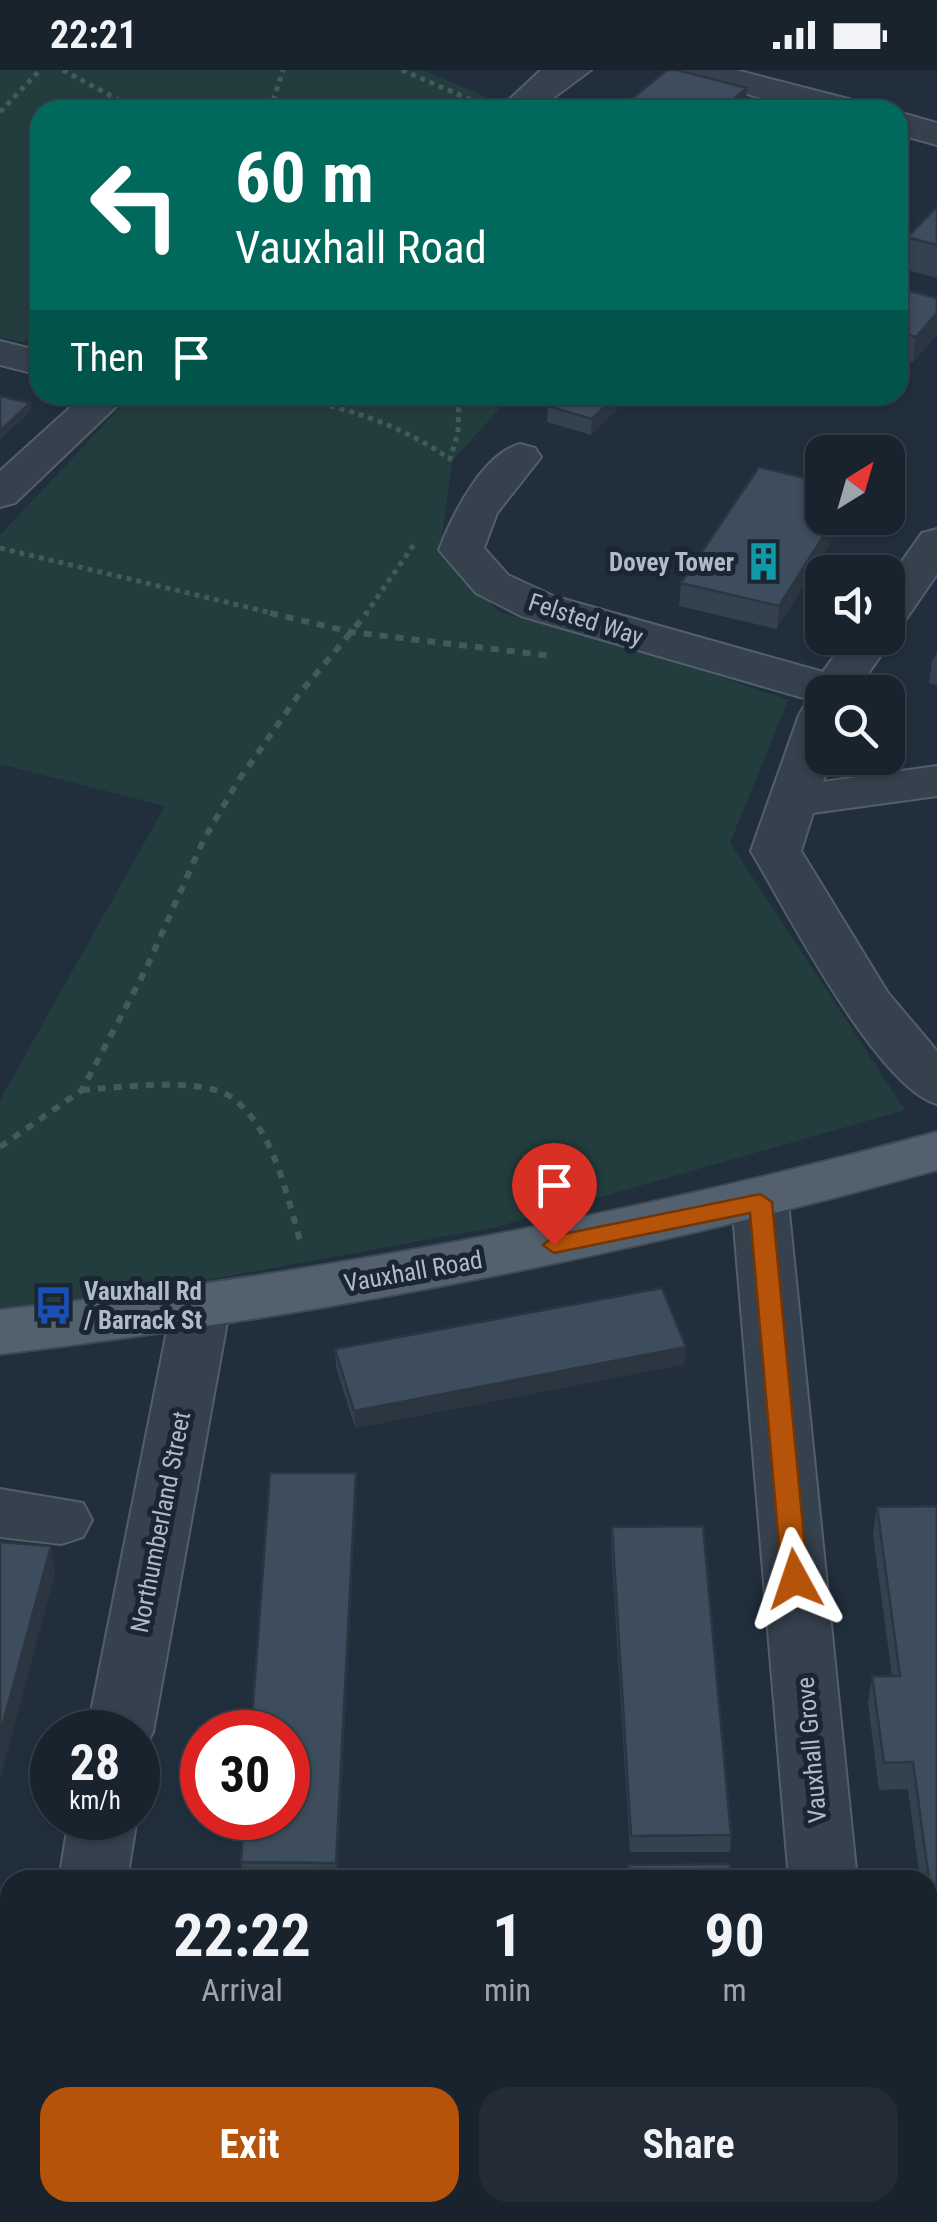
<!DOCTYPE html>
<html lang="en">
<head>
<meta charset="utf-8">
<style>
	:root { --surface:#19232e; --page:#222b36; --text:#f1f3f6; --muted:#9fa4aa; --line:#37404a; --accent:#b45309 }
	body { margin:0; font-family:"Roboto Condensed",sans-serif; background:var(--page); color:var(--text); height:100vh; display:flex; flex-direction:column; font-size:38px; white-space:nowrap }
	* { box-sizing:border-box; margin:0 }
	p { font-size:32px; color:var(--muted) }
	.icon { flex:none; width:55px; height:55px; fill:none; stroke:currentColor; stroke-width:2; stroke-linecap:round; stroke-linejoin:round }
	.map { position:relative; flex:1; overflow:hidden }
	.details { position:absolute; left:0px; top:1800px; width:938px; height:352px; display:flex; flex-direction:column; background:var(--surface); border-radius:30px 30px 0 0; box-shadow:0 2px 8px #0004,0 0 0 2px var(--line) }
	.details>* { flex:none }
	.top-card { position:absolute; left:30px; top:30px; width:878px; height:305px; border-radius:30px; box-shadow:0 2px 8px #0004,0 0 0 2px var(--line); background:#00695c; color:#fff; overflow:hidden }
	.needle { width:65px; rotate:37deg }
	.controls { position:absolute; left:805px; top:365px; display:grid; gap:20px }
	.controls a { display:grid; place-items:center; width:100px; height:100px; border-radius:20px; background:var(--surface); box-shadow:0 2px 8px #0004,0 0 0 2px var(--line); font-size:50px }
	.speed { position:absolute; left:30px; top:1640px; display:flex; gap:20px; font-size:50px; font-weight:700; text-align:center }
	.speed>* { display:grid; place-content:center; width:130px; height:130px; border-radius:50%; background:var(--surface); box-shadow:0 2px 8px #0004,0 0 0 2px var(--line); line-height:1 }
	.speed small { font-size:25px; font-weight:400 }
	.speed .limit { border:15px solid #d22; background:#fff; color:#111 }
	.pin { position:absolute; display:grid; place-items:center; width:85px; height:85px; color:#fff; margin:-102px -42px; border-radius:50% 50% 50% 0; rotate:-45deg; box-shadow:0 0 10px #0007 }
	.pin .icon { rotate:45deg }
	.me { position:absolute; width:110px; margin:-55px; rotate:355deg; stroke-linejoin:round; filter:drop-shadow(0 0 8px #0008) }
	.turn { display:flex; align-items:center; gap:35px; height:210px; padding:0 40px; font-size:45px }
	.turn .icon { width:130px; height:130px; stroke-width:2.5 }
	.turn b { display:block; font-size:70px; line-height:85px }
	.then { display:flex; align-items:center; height:95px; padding:0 40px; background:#0003; gap:20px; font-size:38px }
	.eta { display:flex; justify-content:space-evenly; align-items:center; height:170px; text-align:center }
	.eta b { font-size:60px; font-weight:700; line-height:70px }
	.cta { display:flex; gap:20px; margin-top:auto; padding:20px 40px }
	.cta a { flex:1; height:115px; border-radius:30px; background:var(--accent); color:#fff; font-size:40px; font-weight:700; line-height:115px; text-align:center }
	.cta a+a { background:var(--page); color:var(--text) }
	.status { display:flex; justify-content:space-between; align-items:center; height:70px; padding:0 50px; background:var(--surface); direction:ltr }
	.status svg { height:28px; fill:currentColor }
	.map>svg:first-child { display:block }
	.green { fill:#233d3e }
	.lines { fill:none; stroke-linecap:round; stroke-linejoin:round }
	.minor-casing { stroke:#535e6b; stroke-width:4 }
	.major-casing { stroke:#3e4a56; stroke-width:4 }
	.path-far1 { stroke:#415a5b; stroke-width:5; stroke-dasharray:5 5; stroke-linecap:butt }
	.path { stroke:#415a5b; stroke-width:6; stroke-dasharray:8 8; stroke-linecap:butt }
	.minor { fill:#35414d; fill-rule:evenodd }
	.major { fill:#53606d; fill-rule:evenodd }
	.wall { fill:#344250 }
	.shaded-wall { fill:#2b3641 }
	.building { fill:#3d4d5d; stroke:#2b3641; stroke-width:2.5 }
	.route { fill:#b45309; stroke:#753606; stroke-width:2.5 }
	.labels { text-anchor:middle; stroke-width:10; stroke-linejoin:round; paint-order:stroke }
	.poi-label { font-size:25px; font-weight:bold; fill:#b0bbc9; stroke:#1a2632; text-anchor:end }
	.street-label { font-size:25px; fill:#b0bbc9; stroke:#1a2632 }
</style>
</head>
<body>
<div class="status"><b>22:21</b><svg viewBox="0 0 49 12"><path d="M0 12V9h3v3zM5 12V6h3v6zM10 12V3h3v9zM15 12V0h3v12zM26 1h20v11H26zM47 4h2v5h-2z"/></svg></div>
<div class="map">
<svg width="937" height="2152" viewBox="0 0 937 2152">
	<rect width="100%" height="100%" fill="#212f3d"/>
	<!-- green -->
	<path class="green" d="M0 0H423L497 32 488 40H40V276L0 267Z
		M132 325H512L452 391 440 480 499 542 656 585 788 630 730 773 905 1040 496 1157 0 1248V1030L165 736 0 694V465Z"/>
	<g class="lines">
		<defs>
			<path id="minor" d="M541 0H591L537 40H498Z
				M679 0H736L860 32 865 40H806L684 7Z
				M898 42 937 53V75L898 64Z
				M0 271 40 281V305L0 295Z
				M84 325H128L15 433 0 437V401Z
				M520 374 535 378 541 387 497 443 484 478 508 505 553 526 823 602 847 568H888V560L893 568 855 622H822V688H831L823 712 937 696V726L813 743 801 781 888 923 937 981V1034C877 1018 785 838 751 781L799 645 805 635 817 632 521 546 476 523 439 480C452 446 482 384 520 374Z
				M937 459V504L904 552 888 555V511L922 463Z
				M760 1112 780 1118 788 1132 857 1810H789L732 1132 740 1118Z
				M200 1220 221 1226 229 1241 153 1662 143 1681 138 1683V1662H87L171 1241 179 1226Z
				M0 1419 83 1433 92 1450 83 1467 61 1474 0 1467Z
				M69 1748H137L127 1810H59Z
				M928 1909 937 1910V1974L928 1973Z
				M10 2115V2142H69L68 2152H0V2130Z"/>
			<path id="major" d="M937 1062V1100C629 1186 318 1246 0 1284V1240C317 1204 628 1146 937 1062Z"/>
		</defs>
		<!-- minor casing -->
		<use href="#minor" class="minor-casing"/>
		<!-- major casing -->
		<use href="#major" class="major-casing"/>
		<!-- path-far1 -->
		<path class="path-far1" d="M63 0 137 40
			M402 0 478 33
			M270 40 283 0
			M0 42 40 0
			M271 325C334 332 398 353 450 389L458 363 459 325
			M0 478 280 545
			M365 545 415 473"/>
		<!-- path -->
		<path class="path" d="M270 543 351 562 552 586
			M82 1020C120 1018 203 1005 234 1029 275 1062 287 1127 301 1174
			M0 1077 82 1020 146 899 203 771 238 711 300 623 367 543"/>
		<!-- minor -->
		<use href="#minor" class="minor"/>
		<!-- major -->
		<use href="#major" class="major"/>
	</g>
	<!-- wall -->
	<path class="wall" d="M937 137V208L904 199 907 167Z
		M898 218 937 228V265L913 292 898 288Z
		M560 325H632L591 365 547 352 548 336Z
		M822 412 777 559 679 536 681 513Z
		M937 583V615L929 613 932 591Z
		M335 1279 685 1294 355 1358 336 1297Z
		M356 1403V1420L337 1810 243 1809 241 1792Z
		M937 1436V1913H934L928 1862V1810H920L908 1719 879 1720 868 1633 872 1606H892L873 1465 877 1437Z
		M612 1457 731 1765 730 1782H630L611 1474Z"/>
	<!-- shaded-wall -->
	<path class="shaded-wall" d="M747 18 746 40H721Z
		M937 243V265L913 292 916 267Z
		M617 325H632L591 365 592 349Z
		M30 333 31 341 0 370V361Z
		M835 448H846L777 559 779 536Z
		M686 1277 685 1294 355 1358 354 1341Z
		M356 1403V1420L337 1810 336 1793Z
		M51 1476 55 1504 0 1710V1664Z"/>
	<!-- building -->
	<path class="building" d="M667 0H677L747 18 721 40H618Z
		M937 137V175L907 167Z
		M898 218 937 228V243L916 267 898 262Z
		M560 325H617L592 349 548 336Z
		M0 326 30 333 0 361Z
		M759 397 822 412V448H835L779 536 681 513Z
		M662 1218 686 1277 354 1341 335 1279Z
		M270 1403H356L336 1793 241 1792 244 1748H288V1662H251Z
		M937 1436V1868L913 1692 884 1693 872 1606H900L877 1437Z
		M703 1456 731 1765 631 1766 612 1457Z
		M0 1472 51 1476 0 1664Z
		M730 1794 731 1810H629L628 1795Z
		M209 1808 273 1810H209Z
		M174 2142H281L280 2152H173Z
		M647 2142H758L759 2152H647Z"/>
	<!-- route -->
	<path class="route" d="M760 1124 772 1132 808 1509 795 1519 782 1509 750 1143 554 1183 543 1175 554 1166Z"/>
	<!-- icons -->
	<defs>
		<symbol id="building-bare" viewBox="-9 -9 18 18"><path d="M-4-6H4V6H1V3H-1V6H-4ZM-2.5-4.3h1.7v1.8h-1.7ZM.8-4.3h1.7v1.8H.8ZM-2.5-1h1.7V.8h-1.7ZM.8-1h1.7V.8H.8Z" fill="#0f9aa8" stroke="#1a2632" stroke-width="2.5" paint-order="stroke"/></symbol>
		<symbol id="bus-bare" viewBox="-9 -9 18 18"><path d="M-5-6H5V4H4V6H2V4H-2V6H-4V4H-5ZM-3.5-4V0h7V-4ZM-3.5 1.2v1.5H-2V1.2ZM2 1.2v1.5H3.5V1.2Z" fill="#1a4fb4" stroke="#1a2632" stroke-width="2.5" paint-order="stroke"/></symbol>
	</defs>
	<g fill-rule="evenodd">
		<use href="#building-bare" x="736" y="464" width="55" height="55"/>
		<use href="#bus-bare" x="26" y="1208" width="55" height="55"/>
	</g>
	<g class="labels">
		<!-- poi labels -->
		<g class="poi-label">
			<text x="734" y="501">Dovey Tower</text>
			<text x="84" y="1230" text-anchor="start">Vauxhall Rd<tspan x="84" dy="29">/ Barrack St</tspan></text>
		</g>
		<!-- street labels -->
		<g class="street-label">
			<text transform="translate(586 549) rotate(18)" y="9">Felsted Way</text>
			<text transform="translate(413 1201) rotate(-10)" y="9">Vauxhall Road</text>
			<text transform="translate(160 1452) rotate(-79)" y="9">Northumberland Street</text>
			<text transform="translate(811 1680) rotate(-95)" y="9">Vauxhall Grove</text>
		</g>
	</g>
</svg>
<div class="controls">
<a><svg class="needle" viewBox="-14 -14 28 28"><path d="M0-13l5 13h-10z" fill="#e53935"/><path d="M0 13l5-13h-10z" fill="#9fa4aa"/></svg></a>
<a><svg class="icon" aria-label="sound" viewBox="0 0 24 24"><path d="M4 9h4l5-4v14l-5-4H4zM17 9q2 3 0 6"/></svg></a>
<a><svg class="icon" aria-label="search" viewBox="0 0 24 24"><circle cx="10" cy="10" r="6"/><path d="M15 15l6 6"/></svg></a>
</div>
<div class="speed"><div>28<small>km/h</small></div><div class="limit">30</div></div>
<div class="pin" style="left:554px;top:1175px;background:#d93025"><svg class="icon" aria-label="arrive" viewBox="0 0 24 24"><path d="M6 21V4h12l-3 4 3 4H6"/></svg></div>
<svg class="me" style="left:795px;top:1509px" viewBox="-20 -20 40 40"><path d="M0-17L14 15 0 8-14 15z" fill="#b45309" stroke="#fff" stroke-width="4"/></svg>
<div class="top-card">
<div class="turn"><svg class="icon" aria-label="left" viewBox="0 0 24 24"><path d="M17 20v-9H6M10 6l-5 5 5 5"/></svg><div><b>60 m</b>Vauxhall Road</div></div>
<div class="then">Then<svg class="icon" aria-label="arrive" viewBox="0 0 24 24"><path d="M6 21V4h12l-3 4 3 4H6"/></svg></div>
</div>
<section class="details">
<div class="eta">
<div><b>22:22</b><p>Arrival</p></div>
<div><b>1</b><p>min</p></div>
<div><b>90</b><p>m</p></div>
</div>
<div class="cta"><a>Exit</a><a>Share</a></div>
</section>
</div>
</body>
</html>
